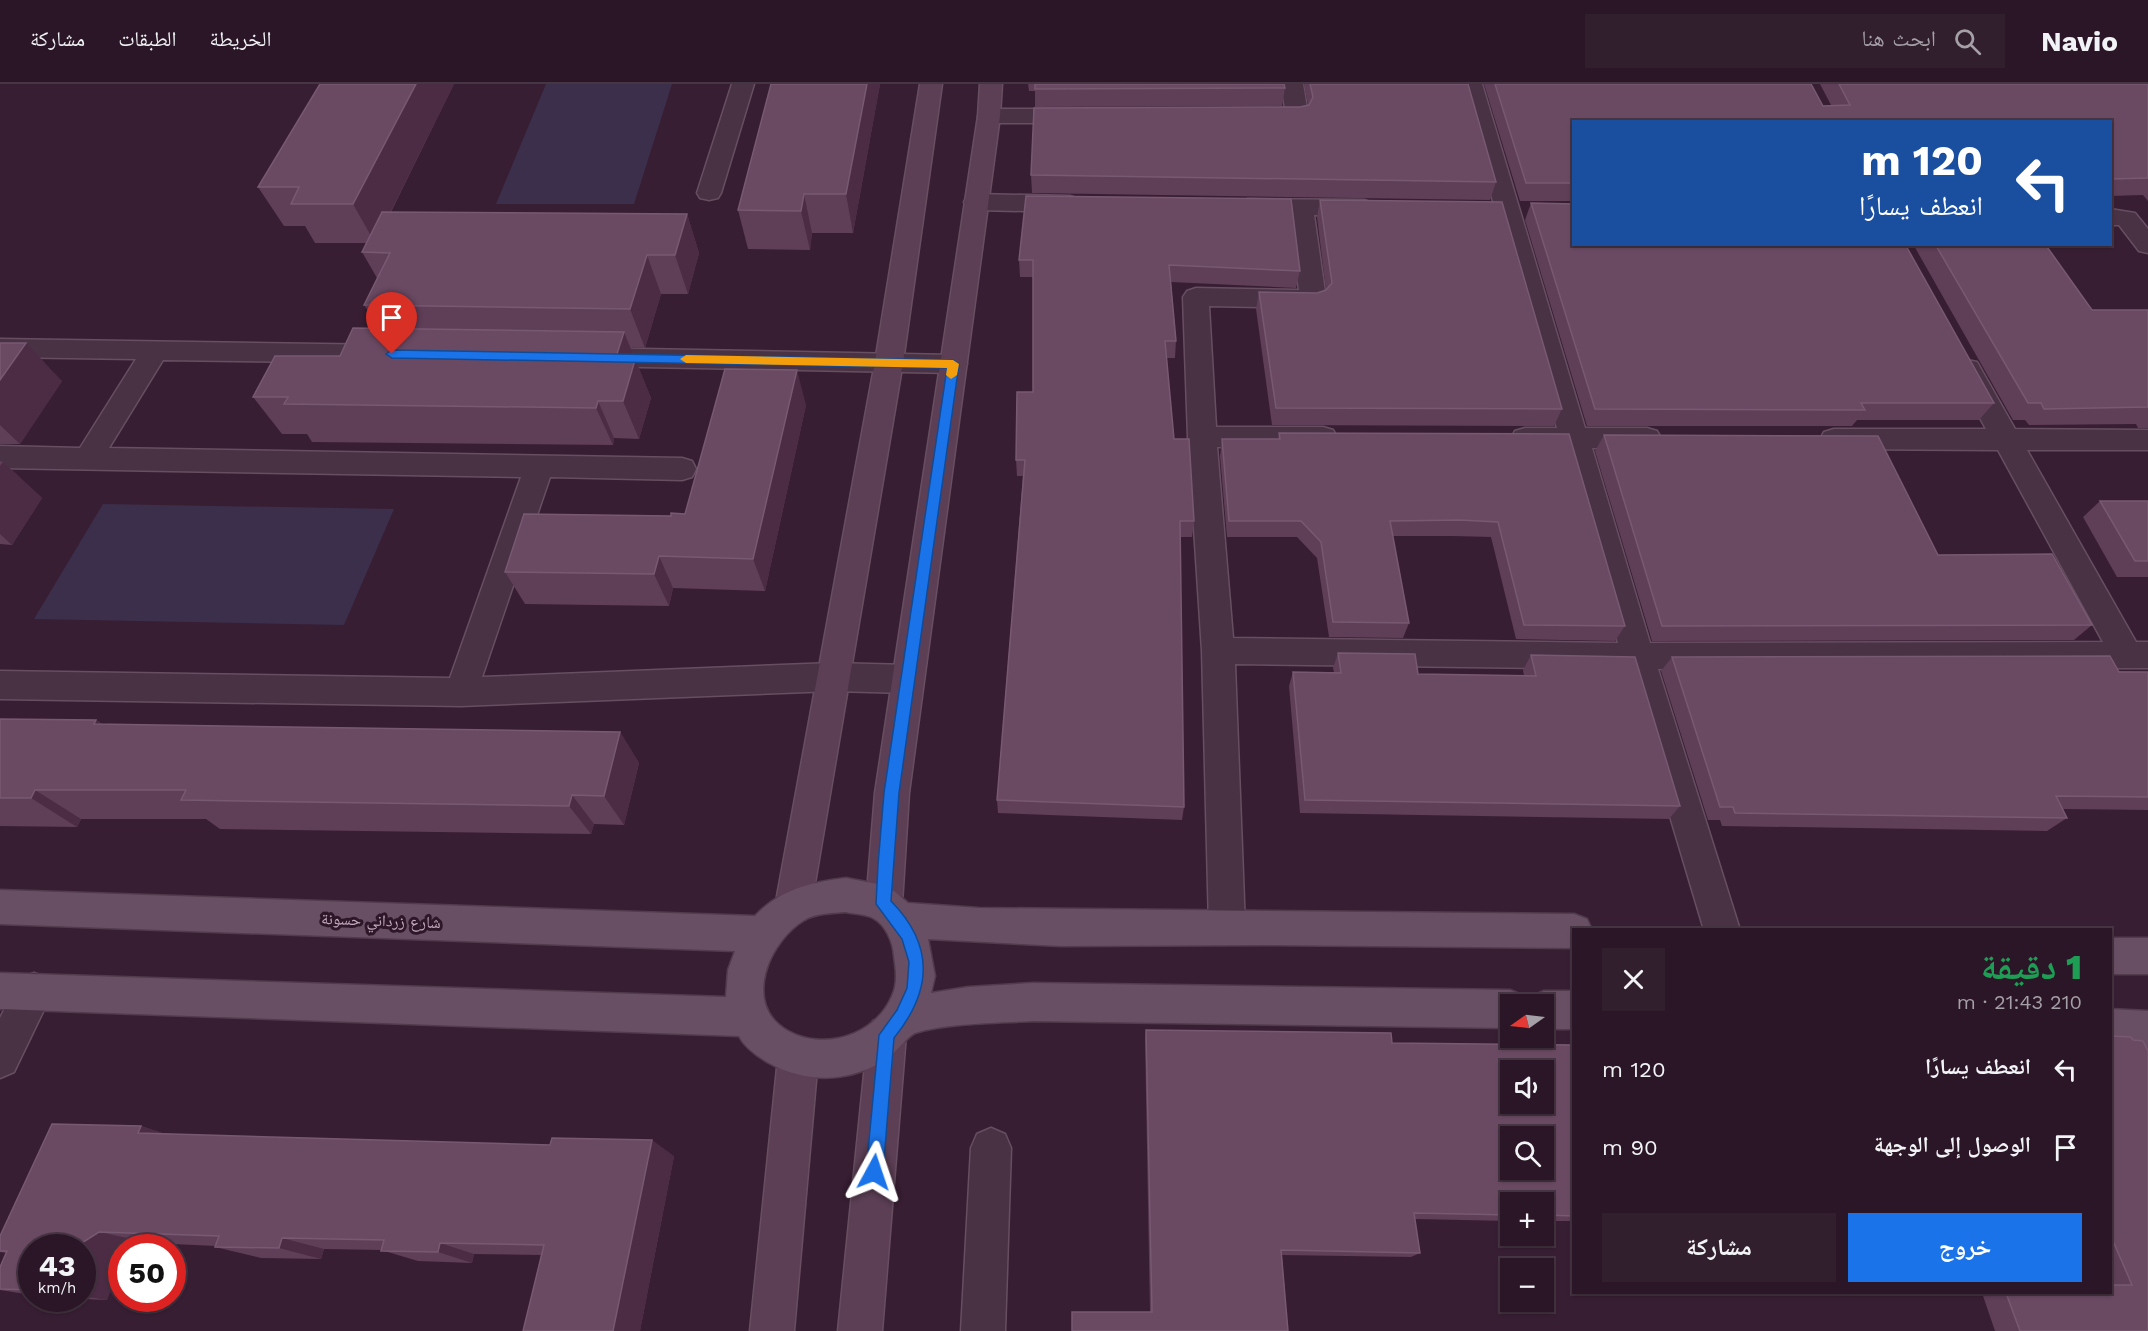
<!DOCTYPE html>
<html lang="ar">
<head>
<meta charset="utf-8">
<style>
	:root { --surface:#2a1626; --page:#321f2e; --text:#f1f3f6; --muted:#a59fa7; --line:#463543; --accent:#1a73e8 }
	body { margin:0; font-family:"Work Sans","Noto Naskh Arabic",sans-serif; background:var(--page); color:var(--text); direction:rtl; height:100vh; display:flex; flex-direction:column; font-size:22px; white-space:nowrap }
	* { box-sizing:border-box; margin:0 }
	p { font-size:20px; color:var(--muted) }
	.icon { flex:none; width:33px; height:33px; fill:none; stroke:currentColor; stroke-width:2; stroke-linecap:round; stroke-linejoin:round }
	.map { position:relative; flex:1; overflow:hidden; direction:ltr }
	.side { position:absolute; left:1572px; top:844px; width:540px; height:366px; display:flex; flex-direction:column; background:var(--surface); border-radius:0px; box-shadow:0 2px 4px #0004,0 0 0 2px var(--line); direction:rtl }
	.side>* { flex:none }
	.banner { position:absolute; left:1572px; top:36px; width:540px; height:126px; border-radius:0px; box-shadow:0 2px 4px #0004,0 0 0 2px var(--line); direction:rtl; background:#1a4fa0; color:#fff; overflow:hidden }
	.needle { width:39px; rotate:256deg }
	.controls { position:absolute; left:1500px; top:910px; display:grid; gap:12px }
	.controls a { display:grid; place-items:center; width:54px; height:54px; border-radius:0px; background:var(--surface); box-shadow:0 2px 4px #0004,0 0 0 2px var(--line); font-size:30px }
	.speed { position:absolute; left:18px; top:1150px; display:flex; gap:12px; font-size:30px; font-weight:700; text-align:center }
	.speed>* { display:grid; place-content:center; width:78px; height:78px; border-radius:50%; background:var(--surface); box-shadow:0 2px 4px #0004,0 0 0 2px var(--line); line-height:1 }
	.speed small { font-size:15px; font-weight:400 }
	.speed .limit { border:9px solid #d22; background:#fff; color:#111 }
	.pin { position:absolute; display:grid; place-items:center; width:51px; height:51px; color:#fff; margin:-62px -26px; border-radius:50% 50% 50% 0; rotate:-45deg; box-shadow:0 0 6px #0007 }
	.pin .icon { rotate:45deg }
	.me { position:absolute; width:66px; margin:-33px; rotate:5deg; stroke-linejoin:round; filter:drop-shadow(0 0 4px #0008) }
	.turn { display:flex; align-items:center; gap:21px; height:126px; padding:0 30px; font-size:27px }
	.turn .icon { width:78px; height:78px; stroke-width:2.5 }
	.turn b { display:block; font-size:42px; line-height:51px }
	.round { display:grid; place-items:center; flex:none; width:63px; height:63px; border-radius:0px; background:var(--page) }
	.summary { display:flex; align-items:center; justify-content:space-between; height:102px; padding:0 30px }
	h1 { font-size:36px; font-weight:800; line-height:45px; color:#1e9e55 }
	.primary-button { display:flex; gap:12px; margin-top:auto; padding:12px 30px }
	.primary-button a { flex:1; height:69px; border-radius:0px; background:var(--accent); color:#fff; font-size:24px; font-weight:800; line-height:69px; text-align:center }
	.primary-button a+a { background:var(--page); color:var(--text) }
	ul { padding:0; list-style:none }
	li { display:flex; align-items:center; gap:18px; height:78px; padding:0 30px }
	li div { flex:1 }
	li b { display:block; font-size:22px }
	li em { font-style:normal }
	header { display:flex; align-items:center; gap:36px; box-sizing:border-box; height:84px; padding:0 30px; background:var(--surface); border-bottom:2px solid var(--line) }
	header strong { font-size:28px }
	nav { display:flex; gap:33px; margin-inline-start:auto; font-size:21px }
	.search { width:420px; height:54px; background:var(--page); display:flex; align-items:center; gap:15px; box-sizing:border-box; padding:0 21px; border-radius:0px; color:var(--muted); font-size:22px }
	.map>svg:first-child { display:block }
	.green { fill:#3c2f4c }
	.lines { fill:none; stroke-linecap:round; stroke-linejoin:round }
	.street-casing { stroke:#674f61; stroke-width:3 }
	.secondary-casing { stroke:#674f61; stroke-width:3 }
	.primary-casing { stroke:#523b4d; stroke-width:3 }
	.street { fill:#483244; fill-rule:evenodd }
	.secondary { fill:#5c3f55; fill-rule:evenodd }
	.primary { fill:#694f64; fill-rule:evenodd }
	.wall { fill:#5f3e58 }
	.shaded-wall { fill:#4b2c44 }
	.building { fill:#6a4a63; stroke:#785972; stroke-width:1.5; fill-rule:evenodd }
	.route { fill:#1a73e8; stroke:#114b97; stroke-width:1.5 }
	.slow { fill:#f59e0b }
	.labels { text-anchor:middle; stroke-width:6; stroke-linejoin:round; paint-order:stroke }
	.street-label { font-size:16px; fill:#c6abc0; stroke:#2d1728 }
</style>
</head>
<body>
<header>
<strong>Navio</strong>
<div class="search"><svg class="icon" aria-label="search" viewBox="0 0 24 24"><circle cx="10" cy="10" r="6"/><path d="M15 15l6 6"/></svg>ابحث هنا</div>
<nav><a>الخريطة</a><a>الطبقات</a><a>مشاركة</a></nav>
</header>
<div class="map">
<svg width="2148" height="1247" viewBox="0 0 2148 1247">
	<rect width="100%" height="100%" fill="#381e33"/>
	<!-- green -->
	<path class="green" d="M546 0H672L634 120H496Z
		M103 420 394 425 344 541 34 535Z"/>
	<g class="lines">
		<defs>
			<path id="street" d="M732 0H754L721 109 718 114 709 116 700 114 697 109Z
				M1281 0H1303L1308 31 1305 36 1297 38 1254 36 1251 31 1254 26 1285 24Z
				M1460 0H1482L1585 344H1647L1657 347 1661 354 1657 361 1647 364H1592L1650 559 2103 558 1998 366 1834 365 1824 362 1820 355 1824 348 1834 345H1986L1953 285 1957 278 1967 276 1977 278 2015 345 2148 346V366H2027L2136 558H2148V584L1658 585 1740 846H1704L1626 585 1235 580 1245 843 1240 855 1227 860 1214 855 1209 843 1202 567 1188 353 1183 213 1187 207 1196 204 1299 206 1290 131 1239 128 1236 123 1239 118 1248 115 1364 116 1373 119 1376 124 1373 129 1364 132 1314 131 1326 215 1322 221 1313 224 1209 222 1216 343H1323L1333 346 1337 353 1333 360 1323 363H1217L1233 554 1618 559 1563 364H1525L1515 361 1511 354 1515 347 1525 344H1557Z
				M989 25H1078L1086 27 1089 32 1086 37 1078 39H989L981 37 978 32 981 27Z
				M976 110 1070 112 1079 115 1082 120 1079 125 1070 128 976 126 967 123 964 118 967 113Z
				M2110 125 2135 129 2148 145V169L2139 167 2119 141H2110Z
				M0 255 387 261 397 263 400 270 397 277 387 279 163 276 109 364 682 374 692 377 696 385 692 393 682 396 550 393 482 593 833 579 908 581 919 585 924 595 919 605 908 609 833 607 461 622 0 615V587L450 594 521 393 0 384V362L80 364 136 275 0 273Z
				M589 264 953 271 963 273 967 280 963 287 953 289 589 282 579 280 576 273 579 266Z
				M34 889 47 894 53 907 14 988 0 994V934L21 894Z
				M991 1044 1005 1050 1011 1064 1005 1247H961L971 1064 977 1050Z"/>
			<path id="secondary" d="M920 0H942L903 278 811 823 806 835 793 840 780 835 775 823 875 278Z
				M980 0H1002L1000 32 909 709 902 820 897 832 884 837 871 832 866 820 875 709 978 32Z
				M887 932 901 937 906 951 882 1247H838L868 951 873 937Z
				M798 954 812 960 818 974 794 1247H750L778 974 784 960Z"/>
			<path id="primary" d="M846 794 877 800 894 807 908 819 979 824 1574 830 1587 835 1592 846H1574V864L1268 861 1061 862 928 855 935 892 931 909 968 903 1033 899 1510 906 1524 912 1527 920 1530 913 1544 907H1574V945H1544V921H1510V944L1033 937C999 939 947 939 915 949 909 951 896 968 889 973 852 999 807 1000 769 979 757 972 745 964 739 952L0 925V889L726 913 728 886 735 867 0 840V806L755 832C779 806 811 798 846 794ZM846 828C854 830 866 830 873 834 886 841 893 858 894 872 896 886 898 899 892 912 875 952 824 967 788 947 741 921 769 856 806 835 817 829 833 829 846 828Z
				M2110 854H2148V890H2110Z
				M2110 925 2148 927V965L2110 963Z"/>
		</defs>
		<!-- street casing -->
		<use href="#street" class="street-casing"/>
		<!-- secondary casing -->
		<use href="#secondary" class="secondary-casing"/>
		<!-- primary casing -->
		<use href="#primary" class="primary-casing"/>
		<!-- street -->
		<use href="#street" class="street"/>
		<!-- secondary -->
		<use href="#secondary" class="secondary"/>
		<!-- primary -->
		<use href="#primary" class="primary"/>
	</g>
	<!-- wall -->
	<path class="wall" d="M454 0 391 128 687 130 699 169 688 210H661L645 264 630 263 651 314 639 355 614 354 613 361 312 358 307 350H282L253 313 340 272 379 244 364 221 377 194 362 168 367 159H315L305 142H284L258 103Z
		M880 0 853 149H812L810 166 748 165 738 126Z
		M1028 0H1284L1285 4 1282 22 1035 23V7H1029Z
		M1304 0H1468L1496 98 1490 116 1032 109 1031 91 1308 21Z
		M1484 0H1811L1823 22 1831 21 1820 0H2148V117L2143 111 2110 112V38H1574V117H1520Z
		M1026 112 1300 187 1296 204 1171 198 1176 257 1175 274H1166L1174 355 1194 437 1192 453H1180L1184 723 1182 736 998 729 997 716 1023 392H1017L1016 376 1033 308V193H1020L1019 176Z
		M1320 116 1562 325 1554 342 1272 341 1256 225 1259 208 1317 209 1326 206 1317 133Z
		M1531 119 1994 319 1979 336H1857L1852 342H1587L1525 136Z
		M1913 160H2045L2092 226H2148V344H2138L2136 340 2029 341 2025 336H2013Z
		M0 259 62 297 20 360H0Z
		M806 321 765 507 673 504 669 522 525 520 505 488 671 432 685 430Z
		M1279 349 1569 350 1625 542 1615 557 1516 555 1491 453 1453 452H1393L1409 539 1403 554 1329 553 1317 474 1297 453H1227L1220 372 1222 355H1278Z
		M1604 351 1938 471 2092 541 2074 556 1652 557 1595 367Z
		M0 377 3 378 42 414 12 461 0 460Z
		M2100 417H2148V493H2117L2083 433Z
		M1338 569 1418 590 1524 592 1523 586 1531 571 1680 722 1669 735 1300 729 1289 602 1293 588H1334L1333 584Z
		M1672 573 2148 588V726L2063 725 2067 734 2047 747 1722 742 1720 736H1708L1661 587Z
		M0 635 96 636 102 640 620 648 639 679 624 741 594 740 591 750 220 745 206 735H81L77 743 0 742Z
		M1146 946 1392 959 1574 961V1137H1544V1119H1510V1137L1415 1135 1420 1169 1411 1173 1282 1171 1288 1247 1150 1228 1145 955Z
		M2110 952 2133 956 2148 1247H1995L1982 1209H2110Z
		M141 1042 165 1050 674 1072 640 1247H523L541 1171 474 1170 472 1179 418 1177 381 1166 324 1165 321 1175 261 1174 215 1163 216 1162 151 1159 144 1164H122L107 1216 82 1215V1164H32V1211L0 1206V1183L6 1169 0 1168V1152Z"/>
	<!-- shaded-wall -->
	<path class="shaded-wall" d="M416 0H454L375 159 353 120Z
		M867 0H880L853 149 846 110Z
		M804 110 812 149 810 166 801 127Z
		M687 130 699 169 688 210 675 171Z
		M647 171 661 210 645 264 630 225Z
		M624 248 651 314 639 355 623 317 615 276Z
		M26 259 62 297 20 360 0 341V296Z
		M797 286 806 321 765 507 753 475Z
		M598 317 614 354 613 361 596 324Z
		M3 378 42 414 12 461 0 450V382Z
		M659 472 673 504 669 522 654 490Z
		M96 636 137 667 94 640Z
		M620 648 639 679 624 741 604 712Z
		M35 706 81 735 77 743 31 714Z
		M572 711 594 740 591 750 569 722Z
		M141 1042 189 1058 138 1049Z
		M652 1056 674 1072 640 1247H613Z
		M99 1148 151 1159 144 1164H122V1180L107 1216 82 1212V1164H74Z
		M282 1154 324 1165 321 1175 279 1164Z
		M440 1159 474 1170 472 1179 438 1168Z"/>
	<!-- building -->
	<path class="building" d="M320 0H416L353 120H291L299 103H258Z
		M771 0H867L846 110H804L801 127 738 126Z
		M1035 0H1284L1285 4 1035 5Z
		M1310 0H1468L1496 98 1031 91 1034 24 1300 23 1309 21 1313 13Z
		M1495 0H1811L1823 22 1850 21 1839 0H2148V94L2110 95V38H1574V99H1526Z
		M1026 112 1291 115 1300 187 1169 181 1176 257H1165L1174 355H1189L1194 437H1180L1184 723 997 716 1025 376H1016L1017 308H1033V176H1019Z
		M1320 116 1502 118 1562 325 1276 324 1259 208 1317 209 1326 206 1332 199Z
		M1531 119 1574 120V160H1905L1994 319H1861L1865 326 1595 325Z
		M382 128 687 130 675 171H647L630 225 364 221 390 169 362 168Z
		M1935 160H2045L2092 226H2148V323L2044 325 2041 319H2028Z
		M353 244 624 248 615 276H635L623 317H598L596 324 284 320 288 313H253L275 272H340Z
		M0 259H26L0 296Z
		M725 285 797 286 753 475 659 472 654 490 505 488 524 430 671 432V429L685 430Z
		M1279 349 1569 350 1625 542 1524 541 1498 438 1460 436 1390 437 1409 539 1333 538 1321 458 1301 437H1229L1222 355H1280Z
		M1604 351 1878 352 1938 471 2052 470 2092 541 1662 542Z
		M2100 417H2148V477H2135Z
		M1338 569 1415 570 1418 590 1536 592 1531 571 1635 573 1680 722 1305 716 1293 588 1341 589Z
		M2110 572 2119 588H2148V713L2056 712 2067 734 1735 729 1733 723H1720L1672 573Z
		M0 635 96 636 94 640 620 648 604 712 572 711 569 722 181 716 186 706H35L31 714H0Z
		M1146 946 1391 949 1392 959 1574 961V1132L1544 1131V1119H1510V1131L1414 1129 1420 1169 1281 1166 1288 1247H1072V1228H1152ZM1510 987H1544V1020H1510ZM1510 1053H1544V1086H1510Z
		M2110 952 2131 953 2133 956 2143 957 2148 967V1247H2020L2006 1209H2110V1201H2132L2110 1150Z
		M52 1040 141 1042 138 1049 550 1061 552 1054 652 1056 613 1247H523L544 1161 440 1159 438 1168 381 1167 384 1156 282 1154 279 1164 215 1163 219 1152 99 1148 74 1164H32V1206L0 1205V1183L7 1167H0V1152Z"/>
	<!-- route -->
	<path class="route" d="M392 266 953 276 959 280 899 709 891 817C935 862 932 907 894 954L883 1088 880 1094 874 1096 868 1094 866 1088 879 951 897 926 907 904 909 878 902 855 876 820 878 781 884 709 947 284 392 274 386 270Z"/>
	<!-- slow -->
	<path class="slow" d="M686 271 953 276 959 280 957 291 951 295 946 291 947 284 686 279 680 275Z"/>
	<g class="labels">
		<!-- street labels -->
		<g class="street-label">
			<text transform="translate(381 836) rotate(2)" y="6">شارع زرداني حسونة</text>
		</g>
	</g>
</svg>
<div class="controls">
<a><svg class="needle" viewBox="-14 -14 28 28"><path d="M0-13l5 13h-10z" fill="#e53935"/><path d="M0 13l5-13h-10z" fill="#a59fa7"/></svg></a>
<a><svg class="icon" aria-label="sound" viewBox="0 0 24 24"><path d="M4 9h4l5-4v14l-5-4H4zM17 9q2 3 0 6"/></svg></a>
<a><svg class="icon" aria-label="search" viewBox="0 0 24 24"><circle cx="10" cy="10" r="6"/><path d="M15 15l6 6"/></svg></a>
<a>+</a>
<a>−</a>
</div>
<div class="speed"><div>43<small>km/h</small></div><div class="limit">50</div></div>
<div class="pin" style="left:392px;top:270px;background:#d93025"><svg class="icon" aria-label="arrive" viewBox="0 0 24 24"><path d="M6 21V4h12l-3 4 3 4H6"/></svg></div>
<svg class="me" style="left:874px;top:1088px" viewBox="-20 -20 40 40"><path d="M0-17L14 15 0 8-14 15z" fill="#1a73e8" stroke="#fff" stroke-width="4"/></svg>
<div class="banner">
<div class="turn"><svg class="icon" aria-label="left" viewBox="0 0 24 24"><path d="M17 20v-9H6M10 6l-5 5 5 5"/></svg><div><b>120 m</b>انعطف يسارًا</div></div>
</div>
<section class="side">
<div class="summary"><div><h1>1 دقيقة</h1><p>210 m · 21:43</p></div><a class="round"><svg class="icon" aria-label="close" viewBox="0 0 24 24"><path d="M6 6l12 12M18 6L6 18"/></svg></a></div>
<ul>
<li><svg class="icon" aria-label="left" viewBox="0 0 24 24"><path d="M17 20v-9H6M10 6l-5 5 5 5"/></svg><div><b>انعطف يسارًا</b></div><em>120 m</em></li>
<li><svg class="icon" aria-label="arrive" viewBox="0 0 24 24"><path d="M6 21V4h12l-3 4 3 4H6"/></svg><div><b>الوصول إلى الوجهة</b></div><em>90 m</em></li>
</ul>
<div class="primary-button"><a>خروج</a><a>مشاركة</a></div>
</section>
</div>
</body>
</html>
